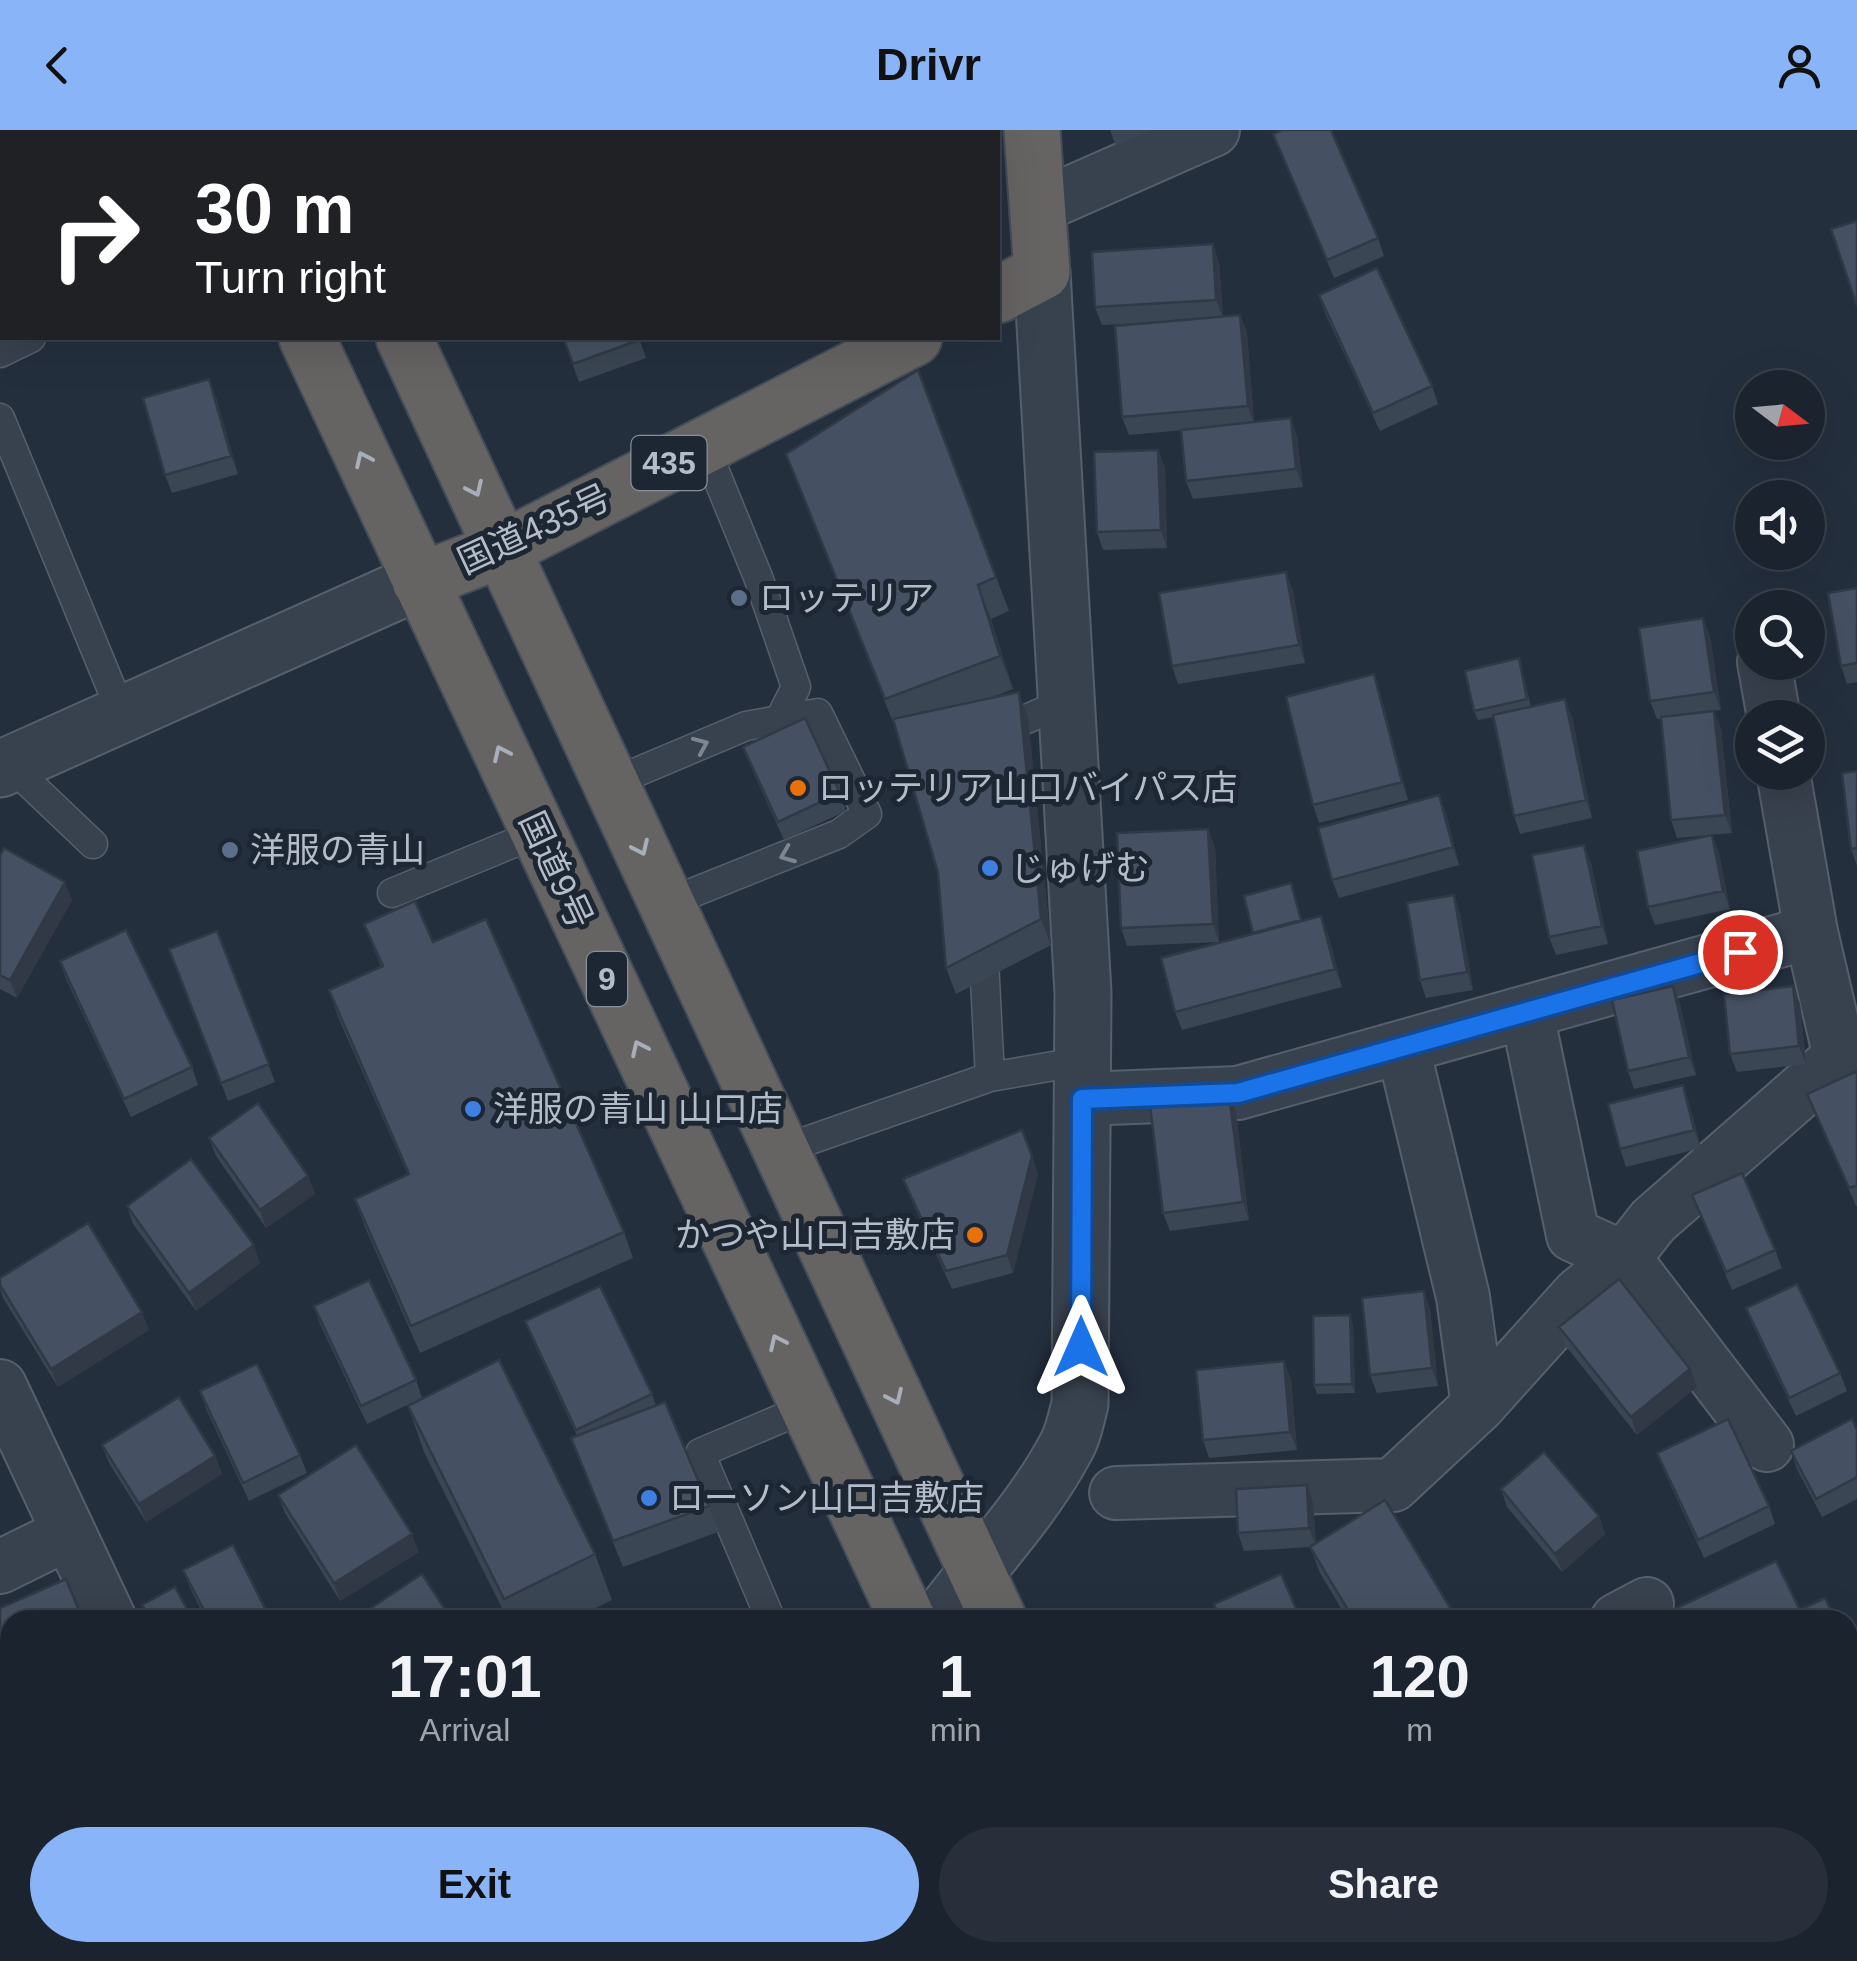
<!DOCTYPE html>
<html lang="en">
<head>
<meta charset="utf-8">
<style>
	:root { --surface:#1b232e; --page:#282f3a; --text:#f1f3f6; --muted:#a0a4aa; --line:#39404a; --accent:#8ab4f8 }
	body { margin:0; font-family:Helvetica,"Noto Sans JP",sans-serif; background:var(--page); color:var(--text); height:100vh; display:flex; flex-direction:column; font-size:38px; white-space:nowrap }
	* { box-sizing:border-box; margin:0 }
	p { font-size:32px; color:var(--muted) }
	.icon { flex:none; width:55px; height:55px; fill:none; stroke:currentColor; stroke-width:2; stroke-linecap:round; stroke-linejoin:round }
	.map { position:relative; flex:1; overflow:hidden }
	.panel { position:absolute; left:0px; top:1480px; width:1858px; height:352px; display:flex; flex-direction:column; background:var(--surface); border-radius:30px 30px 0 0; box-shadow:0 10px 40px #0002,0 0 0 2px var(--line) }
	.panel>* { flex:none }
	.guide { position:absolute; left:0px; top:0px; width:1000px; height:210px; box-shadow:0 10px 40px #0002,0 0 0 2px var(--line); background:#202124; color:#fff; overflow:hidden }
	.needle { width:65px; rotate:106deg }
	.controls { position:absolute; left:1735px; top:240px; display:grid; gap:20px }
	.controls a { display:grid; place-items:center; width:90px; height:90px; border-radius:50%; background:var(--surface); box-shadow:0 10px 40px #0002,0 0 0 2px var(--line); font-size:50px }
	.pin { position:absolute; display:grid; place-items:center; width:85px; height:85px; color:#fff; margin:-42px; border:5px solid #fff; border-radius:50%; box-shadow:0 2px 10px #0007 }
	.me { position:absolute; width:110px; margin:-55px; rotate:0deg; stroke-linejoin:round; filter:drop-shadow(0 0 8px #0008) }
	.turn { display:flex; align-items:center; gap:35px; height:210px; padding:0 30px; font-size:45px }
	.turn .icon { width:130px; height:130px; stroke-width:2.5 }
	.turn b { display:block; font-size:70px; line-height:85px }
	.eta { display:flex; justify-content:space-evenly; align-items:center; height:170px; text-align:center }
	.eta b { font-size:60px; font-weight:800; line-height:70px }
	.cta { display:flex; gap:20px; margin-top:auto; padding:20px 30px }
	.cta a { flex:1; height:115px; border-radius:60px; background:var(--accent); color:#111; font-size:40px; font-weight:800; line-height:115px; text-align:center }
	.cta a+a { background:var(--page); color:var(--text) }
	header { display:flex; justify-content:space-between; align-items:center; height:130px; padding:0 30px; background:var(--accent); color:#111; font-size:45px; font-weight:800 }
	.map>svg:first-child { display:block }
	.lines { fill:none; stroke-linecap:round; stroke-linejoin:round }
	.service-casing { stroke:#565f6c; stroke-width:31 }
	.minor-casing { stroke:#565f6c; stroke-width:56 }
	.tertiary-casing { stroke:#565f6c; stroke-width:59 }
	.trunk-casing { stroke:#434c59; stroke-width:59 }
	.service { stroke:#38414e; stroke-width:28 }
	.minor { stroke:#38414e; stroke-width:52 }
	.tertiary { stroke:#38414e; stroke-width:55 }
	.trunk { stroke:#656462; stroke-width:55 }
	.wall { fill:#3b4654 }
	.shaded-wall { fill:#303945 }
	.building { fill:#455162; stroke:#303945; stroke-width:2.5 }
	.oneway { stroke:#a8afba }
	.oneway2 { stroke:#7c8592 }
	.route-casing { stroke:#114b97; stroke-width:25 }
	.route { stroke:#1a73e8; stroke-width:18 }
	.service-dot { fill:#5c6f8a; stroke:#1d2633; stroke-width:4 }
	.food-dot { fill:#e8710a; stroke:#1d2633; stroke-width:4 }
	.shop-dot { fill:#3f7fe0; stroke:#1d2633; stroke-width:4 }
	.labels { text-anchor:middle; stroke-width:10; stroke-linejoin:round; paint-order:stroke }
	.shield { fill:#1d2633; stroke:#878f9c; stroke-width:2.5 }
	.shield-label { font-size:32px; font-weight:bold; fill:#b4bcc9 }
	.street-label { font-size:35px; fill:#b4bcc9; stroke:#1d2633 }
	.poi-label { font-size:35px; fill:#b4bcc9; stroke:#1d2633; text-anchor:start }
</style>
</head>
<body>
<header><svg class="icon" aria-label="back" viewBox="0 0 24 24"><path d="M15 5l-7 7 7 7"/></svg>Drivr<svg class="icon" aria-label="person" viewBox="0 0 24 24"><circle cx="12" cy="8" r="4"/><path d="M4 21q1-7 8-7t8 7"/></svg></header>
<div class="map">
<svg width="1857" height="1831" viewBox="0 0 1857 1831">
	<rect width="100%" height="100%" fill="#242f3e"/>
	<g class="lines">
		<defs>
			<path id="service" d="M56 0 58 2
				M0 223 31 208
				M0 288 122 584
				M704 315 758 447 796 557 779 591
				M995 603 1067 571
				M10 635 93 714
				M611 653 746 596 818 583 867 684 839 704 667 773
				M392 763 538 703
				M983 811 990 947
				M781 1020 990 947 1083 931
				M771 1490 700 1323 808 1277"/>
			<path id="minor" d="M1036 78 1213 0
				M1764 532 1774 588
				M1783 642 1811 802 1840 927
				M1527 884 1573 1105 1624 1128 1767 1315
				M1403 918 1463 1167 1478 1276
				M1082 969 1238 963 1811 802
				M0 1256 110 1490
				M1116 1363 1393 1355 1478 1276 1579 1164 1624 1128 1653 1091 1857 912
				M0 1437 67 1404
				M1617 1490 1647 1474
				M275 1822 279 1831
				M788 1831 791 1822"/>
			<path id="tertiary" d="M0 639 420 451
				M939 1490C981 1433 1032 1381 1065 1319 1073 1306 1076 1289 1080 1274L1083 863 1042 142"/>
			<path id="trunk" d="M215 0 216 2
				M308 0 309 2
				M998 165 1042 142 1032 0
				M307 208 908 1490
				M404 208 999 1490
				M420 451 503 419 914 208
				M1067 1822 1071 1831
				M1157 1822 1161 1831"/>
		</defs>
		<!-- service casing -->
		<use href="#service" class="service-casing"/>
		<!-- minor casing -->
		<use href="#minor" class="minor-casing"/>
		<!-- tertiary casing -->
		<use href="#tertiary" class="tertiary-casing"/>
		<!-- trunk casing -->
		<use href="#trunk" class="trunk-casing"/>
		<!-- service -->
		<use href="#service" class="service"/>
		<!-- minor -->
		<use href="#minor" class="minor"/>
		<!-- tertiary -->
		<use href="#tertiary" class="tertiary"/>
		<!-- trunk -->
		<use href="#trunk" class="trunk"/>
	</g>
	<!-- wall -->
	<path class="wall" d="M561 0H585L581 2H562Z
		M785 0H820L814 2H786Z
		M1110 0H1152L1116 16Z
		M1273 4 1378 108 1384 126 1334 148Z
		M0 15 2 23V80L0 81Z
		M1219 132 1223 187 1240 185 1247 203 1254 292 1297 306 1303 357 1193 369 1186 351 1194 299 1129 305 1122 287 1166 192 1102 195 1095 177Z
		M1319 165 1432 256 1438 274 1380 301 1325 183Z
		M563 208H639L646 228 579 252Z
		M918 240 1009 481 991 489 1013 559 990 568 1028 588 1051 815 956 864 946 838 938 743 896 600 786 324Z
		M216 267 238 344 172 363 165 345Z
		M1158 320 1165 338 1167 418 1103 420 1097 402Z
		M1857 458V552L1847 554 1841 536Z
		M1293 460 1305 533 1178 554 1172 536Z
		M1703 488 1710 506 1721 580 1697 583 1714 581 1721 599 1732 703 1677 708 1671 690 1661 589H1657L1650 571Z
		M1519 528 1531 577 1572 587 1592 688 1520 704 1514 686 1493 587 1478 590 1474 581Z
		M1380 562 1408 670 1319 693 1313 675Z
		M743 617 840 663 846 681 784 710 750 635Z
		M1857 641V736L1851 719Z
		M1439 665 1446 683 1459 735 1339 768 1332 750Z
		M1712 705 1719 723 1730 779 1655 795 1648 777Z
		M1215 717 1219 812 1127 816 1121 798Z
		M0 726 72 770 17 868 0 859Z
		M1591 733 1608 814 1556 825 1549 807Z
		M1291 753 1302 791 1328 804 1342 857 1182 900 1175 882 1254 804Z
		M1460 783 1473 860 1426 868 1420 850Z
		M364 794 433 812 624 1102 633 1128 420 1223 364 1095 355 1069 408 1045 338 887 329 860 381 837Z
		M217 801 275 952 228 971 169 819Z
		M60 831 192 937 198 955 131 987 66 849Z
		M1673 856 1680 874 1696 945 1634 959 1628 941Z
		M1793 856 1800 874 1806 934 1737 942 1730 924Z
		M1857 941V1076H1856L1807 964Z
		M1683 955 1689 973 1701 1018 1626 1037 1620 1019Z
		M1236 983 1249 1090 1170 1101 1163 1083Z
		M1022 1000 1038 1044 1013 1143 952 1159 910 1067 903 1049Z
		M209 1008 308 1046 315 1064 266 1098 216 1026Z
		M1692 1065 1775 1120 1782 1138 1732 1160Z
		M127 1076 260 1133 196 1181 133 1094Z
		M0 1148 149 1200 58 1257 3 1168 0 1159Z
		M314 1176 416 1250 422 1268 367 1294 320 1194Z
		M1746 1178 1840 1243 1847 1261 1796 1286 1753 1196Z
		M1430 1179 1438 1256 1377 1263 1370 1245Z
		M525 1191 652 1264 656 1276 709 1376 718 1402 623 1437 571 1308 577 1306 532 1209Z
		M1353 1194 1355 1263 1317 1264 1314 1255Z
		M1559 1197 1690 1239 1697 1257 1637 1305 1565 1215Z
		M1291 1249 1297 1320 1209 1328 1203 1310Z
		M200 1261 300 1325 307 1343 249 1371 206 1279Z
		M408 1276 595 1424 612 1470 571 1490H508L424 1322Z
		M1857 1300V1369L1822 1387 1797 1339 1791 1321Z
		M102 1315 215 1326 222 1344 146 1392 109 1333Z
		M1657 1323 1769 1376 1775 1394 1704 1428 1664 1341Z
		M1501 1359 1599 1386 1605 1404 1562 1442 1507 1377Z
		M278 1365 419 1422 340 1471 285 1383Z
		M1385 1370 1458 1490H1348L1320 1443 1310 1417 1244 1421 1238 1403 1313 1373 1316 1413Z
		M183 1440 268 1484 270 1490H206L190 1458Z
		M1848 1515 1857 1536V1818L1830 1831H1640L1636 1823 1630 1826 1629 1822H1848Z
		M10 1590V1654L0 1633V1595Z
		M0 1741 10 1766V1773L0 1777Z
		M504 1822H583L572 1831H510Z"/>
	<!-- shaded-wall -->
	<path class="shaded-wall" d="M1213 114 1219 132 1223 188 1216 170Z
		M1240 185 1247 203 1254 294 1248 276Z
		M209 249 216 267 238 344 231 326Z
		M1291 288 1297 306 1303 357 1296 339Z
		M1158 320 1165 338 1167 418 1161 400Z
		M1286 442 1293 460 1305 533 1299 515Z
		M978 455 991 489 1013 559 1000 526Z
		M1703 488 1710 506 1721 580 1714 562Z
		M1374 544 1380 562 1408 670 1402 652Z
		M1019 562 1028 588 1051 815 1041 789Z
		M1565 569 1572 587 1592 688 1586 670Z
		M1714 581 1721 599 1732 703 1725 685Z
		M1439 665 1446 683 1459 735 1453 717Z
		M1208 699 1215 717 1219 812 1213 794Z
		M1712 705 1719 723 1730 779 1723 761Z
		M1584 715 1591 733 1608 814 1602 796Z
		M65 752 72 770 17 868 10 850Z
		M1454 765 1460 783 1473 860 1467 842Z
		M1321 786 1328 804 1342 857 1335 839Z
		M1673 856 1680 874 1696 945 1689 927Z
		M1793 856 1800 874 1806 934 1799 916Z
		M1683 955 1689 973 1701 1018 1694 1000Z
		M1229 965 1236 983 1249 1090 1243 1072Z
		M1032 1026 1038 1044 1013 1143 1007 1125Z
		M308 1046 315 1064 266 1098 260 1080Z
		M254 1115 260 1133 196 1181 189 1163Z
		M1424 1161 1430 1179 1438 1256 1432 1238Z
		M142 1182 149 1200 58 1257 51 1239Z
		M1350 1185 1353 1194 1355 1263 1352 1254Z
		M1284 1231 1291 1249 1297 1320 1290 1302Z
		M1690 1239 1697 1257 1637 1305 1631 1287Z
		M215 1326 222 1344 146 1392 139 1374Z
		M1307 1355 1313 1373 1316 1416 1309 1398Z
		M1599 1386 1605 1404 1562 1442 1555 1424Z
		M412 1404 419 1422 340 1471 334 1453Z
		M552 1822H583L572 1831H541Z"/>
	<!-- building -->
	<path class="building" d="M1282 0H1331L1378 108 1327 130 1273 4Z
		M0 20 2 28V50L0 51Z
		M1857 91V176L1831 99Z
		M1213 114 1216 170 1095 177 1092 122Z
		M1377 138 1432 256 1373 283 1319 165Z
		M1240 185 1248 276 1122 287 1115 196Z
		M563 208H639V210L573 234Z
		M918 240 996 447 978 455 1000 526 885 569 786 324Z
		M209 249 231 326 165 345 143 268Z
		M1291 288 1296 339 1186 351 1181 300Z
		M1158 320 1161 400 1097 402 1094 322Z
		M1286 442 1299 515 1172 536 1159 463Z
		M1857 458V533L1841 536 1828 463Z
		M1703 488 1714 562 1650 571 1639 498Z
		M1519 528 1527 569 1474 581 1465 541Z
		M1374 544 1402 652 1313 675 1286 567Z
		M1019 562 1041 789 946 838 938 743 893 589Z
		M1565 569 1586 670 1514 686 1493 585Z
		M1714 581 1725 685 1671 690 1661 587Z
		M805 588 840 663 778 692 743 617Z
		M1857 641V718L1851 719 1842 643Z
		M1439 665 1453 717 1332 750 1318 698Z
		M1208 699 1213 794 1121 798 1117 703Z
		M1712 705 1723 761 1648 777 1637 721Z
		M1584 715 1602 796 1549 807 1532 725Z
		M4 718 65 752 10 850 0 845V726Z
		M1291 753 1301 790 1253 803 1244 766Z
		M1454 765 1467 842 1420 850 1407 773Z
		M415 771 433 812 486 789 624 1102 411 1196 355 1069 409 1044 329 860 383 836 364 794Z
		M1321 786 1335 839 1175 882 1161 828Z
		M126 800 192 937 124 969 60 831Z
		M217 801 269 934 221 953 169 819Z
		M1673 856 1689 927 1628 941 1612 870Z
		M1793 856 1799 916 1730 924 1724 864Z
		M1857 941V1055L1849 1058 1807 964Z
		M1683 955 1694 1000 1620 1019 1608 974Z
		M1229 965 1243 1072 1163 1083 1150 976Z
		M258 973 308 1046 260 1080 209 1008Z
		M1022 1000 1032 1026 1007 1125 946 1141 903 1049Z
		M191 1029 254 1115 189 1163 127 1076Z
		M1742 1043 1775 1120 1726 1142 1692 1065Z
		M88 1093 142 1182 51 1239 0 1155V1148Z
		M1619 1149 1690 1239 1631 1287 1559 1197Z
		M369 1150 416 1250 361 1276 314 1176Z
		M1797 1154 1840 1243 1789 1268 1746 1178Z
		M600 1156 652 1264 576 1300 525 1191Z
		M1424 1161 1432 1238 1370 1245 1362 1168Z
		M1350 1185 1352 1254 1314 1255 1313 1186Z
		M499 1230 595 1424 504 1469 408 1276Z
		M1284 1231 1290 1302 1203 1310 1196 1240Z
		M257 1234 300 1325 243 1353 200 1261Z
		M179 1267 215 1326 139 1374 102 1315Z
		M665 1272 709 1376 613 1411 571 1308Z
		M1728 1289 1769 1376 1698 1410 1657 1323Z
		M1852 1289 1857 1300V1347L1816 1369 1791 1321Z
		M356 1315 412 1404 334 1453 278 1365Z
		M1544 1322 1599 1386 1555 1424 1501 1359Z
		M1307 1355 1309 1398 1238 1403 1236 1359Z
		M1385 1370 1457 1489 1456 1490H1354L1310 1417Z
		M233 1415 268 1484 256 1490H209L183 1440Z
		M1776 1431 1800 1480 1825 1468 1836 1490H1651Z
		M422 1444 452 1490H371L365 1482Z
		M1281 1444 1301 1490H1220L1214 1474Z
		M66 1449 83 1490H10V1537L0 1513V1478Z
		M175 1457 193 1490H151L142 1475Z
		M1848 1515 1857 1536V1779L1848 1783Z
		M10 1590V1648L0 1627V1595Z
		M0 1741 6 1754 0 1756Z
		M10 1791V1822H48L52 1831H0V1795Z
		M93 1822H193L197 1831H97Z
		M510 1822H552L541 1831H516Z
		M1640 1822H1765L1747 1831H1644Z"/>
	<!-- one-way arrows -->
	<defs><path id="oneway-chevron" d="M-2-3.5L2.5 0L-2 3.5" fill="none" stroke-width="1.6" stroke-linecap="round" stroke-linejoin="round" transform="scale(2.5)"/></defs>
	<g class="oneway">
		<use href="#oneway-chevron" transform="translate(363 329) rotate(-115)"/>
		<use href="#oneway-chevron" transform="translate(475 359) rotate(65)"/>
		<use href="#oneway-chevron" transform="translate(501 623) rotate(-115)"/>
		<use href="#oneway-chevron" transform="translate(641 718) rotate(65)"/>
		<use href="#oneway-chevron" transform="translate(639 918) rotate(-115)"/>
		<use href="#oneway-chevron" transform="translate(777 1212) rotate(-115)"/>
		<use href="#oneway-chevron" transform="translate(895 1267) rotate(65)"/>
	</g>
	<g class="oneway2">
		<use href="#oneway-chevron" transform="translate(701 615) rotate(-23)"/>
		<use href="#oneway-chevron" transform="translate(787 725) rotate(158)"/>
	</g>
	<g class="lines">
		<defs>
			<path id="route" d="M1081 1217 1082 969 1238 963 1740 822"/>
		</defs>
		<!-- route casing -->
		<use href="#route" class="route-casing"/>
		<!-- route -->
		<use href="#route" class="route"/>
	</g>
	<!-- markers -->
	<g class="service-dot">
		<circle cx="739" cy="468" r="10"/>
		<circle cx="230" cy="720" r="10"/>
	</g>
	<g class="food-dot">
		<circle cx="798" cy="658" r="10"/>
		<circle cx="975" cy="1105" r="10"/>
	</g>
	<g class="shop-dot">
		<circle cx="990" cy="738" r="10"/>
		<circle cx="473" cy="979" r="10"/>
		<circle cx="649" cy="1368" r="10"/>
	</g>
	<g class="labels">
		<!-- shield labels -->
		<g class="shield">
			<rect x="631.5" y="306" width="75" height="54" rx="8"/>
			<rect x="587" y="822" width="40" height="54" rx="8"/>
		</g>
		<g class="shield-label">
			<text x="669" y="344">435</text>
			<text x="607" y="860">9</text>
		</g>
		<!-- street labels -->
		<g class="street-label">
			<text transform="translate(534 399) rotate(-25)" y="12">国道435号</text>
			<text transform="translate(556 740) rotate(65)" y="12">国道9号</text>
		</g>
		<!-- poi labels -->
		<g class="poi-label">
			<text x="759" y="480">ロッテリア</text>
			<text x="818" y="670">ロッテリア山口バイパス店</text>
			<text x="250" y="732">洋服の青山</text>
			<text x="1010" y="750">じゅげむ</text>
			<text x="493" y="991">洋服の青山 山口店</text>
			<text x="955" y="1117" text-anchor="end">かつや山口吉敷店</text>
			<text x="669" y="1380">ローソン山口吉敷店</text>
		</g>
	</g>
</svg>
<div class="controls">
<a><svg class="needle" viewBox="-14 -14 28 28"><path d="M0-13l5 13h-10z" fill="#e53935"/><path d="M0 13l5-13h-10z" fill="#a0a4aa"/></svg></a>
<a><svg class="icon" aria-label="sound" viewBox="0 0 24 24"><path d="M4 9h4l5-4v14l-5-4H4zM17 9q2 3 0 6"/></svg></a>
<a><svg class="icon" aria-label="search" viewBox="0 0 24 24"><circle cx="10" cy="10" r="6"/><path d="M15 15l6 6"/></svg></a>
<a><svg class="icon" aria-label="layers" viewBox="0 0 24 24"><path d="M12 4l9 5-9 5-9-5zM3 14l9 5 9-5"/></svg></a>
</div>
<div class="pin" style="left:1740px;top:822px;background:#d93025"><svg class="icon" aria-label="arrive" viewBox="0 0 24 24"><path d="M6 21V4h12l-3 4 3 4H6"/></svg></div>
<svg class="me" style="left:1081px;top:1217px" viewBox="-20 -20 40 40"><path d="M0-17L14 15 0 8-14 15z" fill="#1a73e8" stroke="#fff" stroke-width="4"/></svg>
<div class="guide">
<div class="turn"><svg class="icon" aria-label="right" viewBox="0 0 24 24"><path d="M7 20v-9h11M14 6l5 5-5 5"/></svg><div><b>30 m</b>Turn right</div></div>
</div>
<section class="panel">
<div class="eta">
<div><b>17:01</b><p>Arrival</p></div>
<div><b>1</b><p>min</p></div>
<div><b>120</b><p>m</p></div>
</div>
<div class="cta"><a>Exit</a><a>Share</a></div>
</section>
</div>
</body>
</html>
